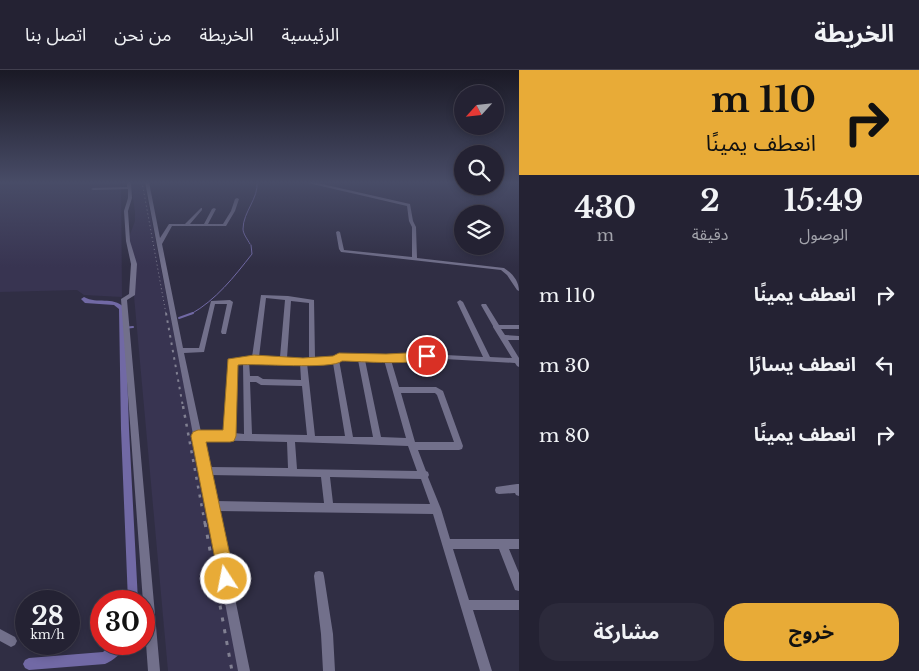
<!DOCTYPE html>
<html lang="ar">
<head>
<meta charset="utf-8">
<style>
	:root { --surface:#242233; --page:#2c2a3b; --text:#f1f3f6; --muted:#a3a4ac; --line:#413f4e; --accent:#e8ab37 }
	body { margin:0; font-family:"Libre Baskerville","Noto Sans Arabic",serif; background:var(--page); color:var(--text); direction:rtl; height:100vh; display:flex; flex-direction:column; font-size:19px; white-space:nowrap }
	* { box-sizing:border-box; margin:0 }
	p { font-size:16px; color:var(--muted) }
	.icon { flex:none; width:28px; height:28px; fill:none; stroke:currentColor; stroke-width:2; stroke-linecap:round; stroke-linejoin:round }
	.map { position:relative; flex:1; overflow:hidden; direction:ltr }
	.panel { display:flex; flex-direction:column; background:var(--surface); width:400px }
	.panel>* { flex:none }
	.hud { background:#e8ab37; color:#111; overflow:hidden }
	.needle { width:32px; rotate:243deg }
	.tools { position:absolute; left:454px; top:15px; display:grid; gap:10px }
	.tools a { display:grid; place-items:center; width:50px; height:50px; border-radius:50%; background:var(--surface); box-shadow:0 2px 8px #0003,0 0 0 1px var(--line); font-size:25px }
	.speed { position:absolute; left:15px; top:520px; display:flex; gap:10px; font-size:25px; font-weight:700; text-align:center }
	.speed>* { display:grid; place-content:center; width:65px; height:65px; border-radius:50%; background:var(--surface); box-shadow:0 2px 8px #0003,0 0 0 1px var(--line); line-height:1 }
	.speed small { font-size:12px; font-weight:400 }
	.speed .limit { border:8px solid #d22; background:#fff; color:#111 }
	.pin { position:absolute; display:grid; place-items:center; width:42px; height:42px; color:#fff; margin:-21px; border:2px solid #fff; border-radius:50%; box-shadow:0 1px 5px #0007 }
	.me { position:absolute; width:55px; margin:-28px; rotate:349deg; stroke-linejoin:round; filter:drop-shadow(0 0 4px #0008) }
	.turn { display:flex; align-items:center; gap:18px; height:105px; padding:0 20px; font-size:22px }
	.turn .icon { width:65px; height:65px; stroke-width:2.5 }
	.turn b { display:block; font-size:35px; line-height:42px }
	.eta { display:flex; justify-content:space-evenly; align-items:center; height:85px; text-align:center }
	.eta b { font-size:30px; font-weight:700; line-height:35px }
	.cta { display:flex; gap:10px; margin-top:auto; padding:10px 20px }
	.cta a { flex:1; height:58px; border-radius:20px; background:var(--accent); color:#111; font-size:20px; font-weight:700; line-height:58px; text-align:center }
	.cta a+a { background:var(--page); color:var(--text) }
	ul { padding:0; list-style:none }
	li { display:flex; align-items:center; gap:15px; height:70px; padding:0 20px }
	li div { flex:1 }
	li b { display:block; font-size:19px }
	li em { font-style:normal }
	header { display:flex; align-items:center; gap:30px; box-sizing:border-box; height:70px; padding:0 25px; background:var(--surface); border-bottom:1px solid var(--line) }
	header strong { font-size:24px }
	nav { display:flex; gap:28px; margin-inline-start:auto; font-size:18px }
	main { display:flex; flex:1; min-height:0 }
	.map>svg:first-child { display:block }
	.built { fill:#383451 }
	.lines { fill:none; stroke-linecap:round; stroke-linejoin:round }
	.stream-far1 { stroke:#7169a5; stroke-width:1 }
	.stream { stroke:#7169a5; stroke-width:2 }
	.canal { fill:#7169a5; fill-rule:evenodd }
	.minor { fill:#72708b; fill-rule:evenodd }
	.rail-far3 { stroke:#818092; stroke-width:1; stroke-dasharray:1 3; stroke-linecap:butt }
	.rail-far2 { stroke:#818092; stroke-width:2; stroke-dasharray:2.5 5; stroke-linecap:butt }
	.rail-far1 { stroke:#818092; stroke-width:2.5; stroke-dasharray:3 6; stroke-linecap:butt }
	.rail { stroke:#818092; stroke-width:3; stroke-dasharray:4 8; stroke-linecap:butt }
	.route { fill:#e8ab37; stroke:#976f24 }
</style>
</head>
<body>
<header>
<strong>الخريطة</strong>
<nav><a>الرئيسية</a><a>الخريطة</a><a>من نحن</a><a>اتصل بنا</a></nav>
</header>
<main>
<section class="panel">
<div class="hud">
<div class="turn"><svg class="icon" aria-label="right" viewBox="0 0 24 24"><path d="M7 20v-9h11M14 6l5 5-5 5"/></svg><div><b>110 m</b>انعطف يمينًا</div></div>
</div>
<div class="eta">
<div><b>15:49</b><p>الوصول</p></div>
<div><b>2</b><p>دقيقة</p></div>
<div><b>430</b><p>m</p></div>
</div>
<ul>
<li><svg class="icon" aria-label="right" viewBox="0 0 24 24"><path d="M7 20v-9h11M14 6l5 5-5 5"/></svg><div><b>انعطف يمينًا</b></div><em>110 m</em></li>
<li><svg class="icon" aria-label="left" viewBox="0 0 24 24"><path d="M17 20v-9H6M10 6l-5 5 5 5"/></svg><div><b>انعطف يسارًا</b></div><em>30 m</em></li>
<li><svg class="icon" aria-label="right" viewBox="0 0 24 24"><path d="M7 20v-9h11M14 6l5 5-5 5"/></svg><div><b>انعطف يمينًا</b></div><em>80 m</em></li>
</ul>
<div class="cta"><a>خروج</a><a>مشاركة</a></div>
</section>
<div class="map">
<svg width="519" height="601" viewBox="0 0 519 601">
	<rect width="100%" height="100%" fill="#302e44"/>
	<!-- built -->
	<path class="built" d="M0 112H121L122 227 84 225 77 220 0 222Z
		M131 112H144L240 601H168L134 226 135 194 129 167 135 151V143Z"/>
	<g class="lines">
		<!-- stream-far1 -->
		<path class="stream-far1" d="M250 174C248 170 243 164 243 159 243 142 259 128 257 112
			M191 244C216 230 234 207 252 184L251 175"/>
		<!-- stream -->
		<path class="stream" d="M179 248 193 243
			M123 258 133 257"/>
		<!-- canal -->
		<path class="canal" d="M84 227C98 235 111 225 125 238L129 359 138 531H128L121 359 119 239 114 235 85 233 81 229Z
			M112 574H126C123 582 113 591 105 594L29 600 25 598 23 594 25 590 29 588 103 582Z"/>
		<!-- minor -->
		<path class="minor" d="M127 112H131L132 128 128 141 130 171 137 194 135 225 127 230 160 601H148L121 229 129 224 131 194 126 171 124 141 128 128V119L93 120 91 119 93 118 127 117Z
			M145 112H149L160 168 169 154H185L201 138H202V140L190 154H204L212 139 214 138 216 139 208 154H223L231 141 235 129 237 128 239 129 235 141 226 156H172L162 174 183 278H199L211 231 230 230 233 232 226 264H222L221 262 227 234H215L204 282 184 283 201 362 226 363 229 292 232 289 252 287 261 225 288 226 314 230 315 288H333L335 285H387L427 284 483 287 457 232 460 230 463 232 490 287 512 288 493 257V256L481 235 482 234H486L499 255H519V259H501L505 265 519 266V270H508L519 288V297L517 296 515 293 427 288 391 290 399 317H436L443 321 463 376 462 379 459 380H418L426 401 428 402 429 405 428 407 441 439 450 469H519V479H509L519 503V521L515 520 499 479H453L469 530H519V540H473L492 601H480L433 444 217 441 250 601H238ZM266 228 285 230 280 287H259ZM291 231 309 233V288H287ZM339 290H358L373 367H353ZM365 290H384L406 368 381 367ZM249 292 300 293 301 310 263 309 258 306H250ZM243 293 244 364 234 363 235 294ZM307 293H333L345 366H315ZM250 312H256L261 315 302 316 307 365 252 364ZM401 323H435L437 325 454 372H415ZM202 370 287 372 288 398 208 397ZM295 372 408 376 417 401 297 399ZM209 405 321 407 324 433 215 431ZM330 407 421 409 430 434 333 433Z
			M304 112H313L410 134 413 151 416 157 417 188 504 198C512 203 519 211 519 221L517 220 507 205 501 200 341 182 339 179 336 162 338 161 340 162 344 180 412 187V157L409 151 407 136Z
			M517 414H519V426L516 425 515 423 499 424 496 423 495 420 496 417Z
			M319 501 323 502 324 506 333 564 335 601H323L321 564 314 506 315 502Z
			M0 559 15 567 17 571 15 575 11 577 0 571Z"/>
		<!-- rail-far3 -->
		<path class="rail-far3" d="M142 112 166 244"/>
		<!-- rail-far2 -->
		<path class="rail-far2" d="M166 243 183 337"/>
		<!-- rail-far1 -->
		<path class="rail-far1" d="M183 336 205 454"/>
		<!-- rail -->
		<path class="rail" d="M205 453 232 601"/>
	</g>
	<!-- sky -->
	<linearGradient id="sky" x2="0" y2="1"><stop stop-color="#1a1925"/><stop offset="0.57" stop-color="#484c67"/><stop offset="1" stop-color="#484c67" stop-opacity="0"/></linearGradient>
	<rect width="519" height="197" fill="url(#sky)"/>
	<!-- route -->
	<path class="route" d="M427 282 432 286C425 297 357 291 342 291 332 300 257 293 238 295L236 366 234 371 230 372H206L235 509 232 515 226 518 220 515 191 366 193 362 198 360H223L228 289 254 285 303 288 333 286 339 283 386 284Z"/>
</svg>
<div class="tools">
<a><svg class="needle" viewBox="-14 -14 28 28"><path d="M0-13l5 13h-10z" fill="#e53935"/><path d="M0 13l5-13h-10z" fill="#a3a4ac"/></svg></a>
<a><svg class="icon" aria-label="search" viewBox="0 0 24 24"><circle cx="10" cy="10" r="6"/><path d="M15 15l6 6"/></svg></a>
<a><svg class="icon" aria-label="layers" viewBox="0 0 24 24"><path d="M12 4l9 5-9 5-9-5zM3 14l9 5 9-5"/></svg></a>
</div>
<div class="speed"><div>28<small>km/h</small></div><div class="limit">30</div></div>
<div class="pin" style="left:427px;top:286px;background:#d93025"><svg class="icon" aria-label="arrive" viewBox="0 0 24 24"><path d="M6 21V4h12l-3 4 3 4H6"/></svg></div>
<svg class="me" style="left:226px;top:509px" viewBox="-20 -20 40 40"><circle r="17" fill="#e8ab37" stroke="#fff" stroke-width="3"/><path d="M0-11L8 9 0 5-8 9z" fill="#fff"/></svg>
</div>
</main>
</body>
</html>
